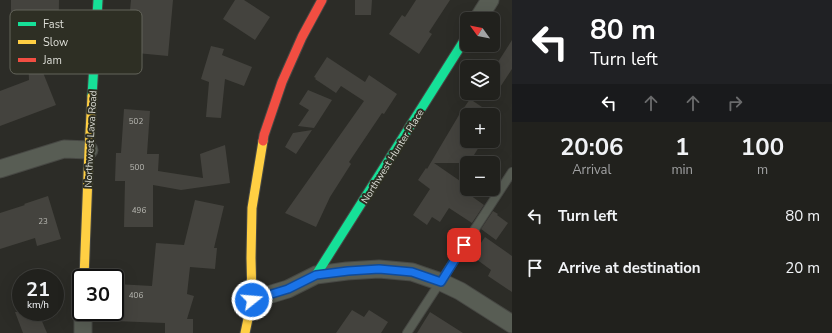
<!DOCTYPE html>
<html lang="en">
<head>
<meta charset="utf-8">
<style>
	:root { --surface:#21211d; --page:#292926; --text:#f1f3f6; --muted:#a2a3a4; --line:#3e3e3b }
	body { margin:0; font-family:"Nunito Sans",sans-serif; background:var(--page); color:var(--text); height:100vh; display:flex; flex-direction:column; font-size:15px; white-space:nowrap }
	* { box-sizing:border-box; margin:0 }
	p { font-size:13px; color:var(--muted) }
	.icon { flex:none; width:22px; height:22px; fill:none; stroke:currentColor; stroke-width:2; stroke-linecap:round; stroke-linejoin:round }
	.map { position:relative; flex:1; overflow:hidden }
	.panel { display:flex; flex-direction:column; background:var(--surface); width:320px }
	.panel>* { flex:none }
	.banner { background:#202124; color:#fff; overflow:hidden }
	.needle { width:26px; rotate:303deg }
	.controls { position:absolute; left:460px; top:12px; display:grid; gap:8px }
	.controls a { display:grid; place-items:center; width:40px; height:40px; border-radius:6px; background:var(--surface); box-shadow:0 4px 16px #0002,0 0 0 1px var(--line); font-size:20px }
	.speed { position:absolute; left:12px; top:269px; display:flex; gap:8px; font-size:20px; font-weight:700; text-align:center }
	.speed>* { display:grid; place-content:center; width:52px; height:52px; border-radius:50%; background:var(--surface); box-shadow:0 4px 16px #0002,0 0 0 1px var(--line); line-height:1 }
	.speed small { font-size:10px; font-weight:400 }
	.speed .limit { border:2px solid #111; border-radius:6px; background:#fff; color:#111 }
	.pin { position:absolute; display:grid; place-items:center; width:34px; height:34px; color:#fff; margin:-17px; border-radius:8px; box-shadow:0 2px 6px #0006 }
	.me { position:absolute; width:44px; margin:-22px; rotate:73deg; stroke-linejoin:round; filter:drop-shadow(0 0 3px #0008) }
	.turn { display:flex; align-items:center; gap:14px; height:84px; padding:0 12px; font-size:18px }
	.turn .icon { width:52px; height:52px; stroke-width:2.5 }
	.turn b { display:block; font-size:28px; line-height:34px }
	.lanes { display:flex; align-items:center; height:38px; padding:0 12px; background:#0003; justify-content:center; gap:20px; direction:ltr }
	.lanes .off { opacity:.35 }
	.eta { display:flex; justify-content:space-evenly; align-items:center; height:68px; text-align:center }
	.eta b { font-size:24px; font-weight:700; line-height:28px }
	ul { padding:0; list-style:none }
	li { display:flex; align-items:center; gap:12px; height:52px; padding:0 12px }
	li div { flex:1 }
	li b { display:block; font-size:15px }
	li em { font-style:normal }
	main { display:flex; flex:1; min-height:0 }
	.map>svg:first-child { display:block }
	.building { fill:#44433e }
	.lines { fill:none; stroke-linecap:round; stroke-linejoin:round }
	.lane-casing { stroke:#474844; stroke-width:10 }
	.street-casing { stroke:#474844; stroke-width:19 }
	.fast-casing { stroke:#474844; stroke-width:11 }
	.slow-casing { stroke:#474844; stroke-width:11 }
	.jam-casing { stroke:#474844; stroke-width:11 }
	.lane { stroke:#585d54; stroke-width:8 }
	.street { stroke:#585d54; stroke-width:17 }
	.fast { stroke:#16e098; stroke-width:9 }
	.slow { stroke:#ffcf43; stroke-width:9 }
	.jam { stroke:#f24e42; stroke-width:9 }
	.route-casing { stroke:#114b97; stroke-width:10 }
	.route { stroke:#1a73e8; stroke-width:7 }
	.labels { text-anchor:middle; stroke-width:4; stroke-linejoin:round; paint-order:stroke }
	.number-label { font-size:8px; fill:#b7b7b1 }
	.street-label { font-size:10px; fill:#ddded7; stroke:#2e2f24 }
	.key { fill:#2e2f24; stroke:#63645a; stroke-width:1 }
	.key-label { font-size:11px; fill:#ddded7 }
</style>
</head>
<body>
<main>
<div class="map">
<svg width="512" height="333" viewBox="0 0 512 333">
	<rect width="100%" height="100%" fill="#2c2c27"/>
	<!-- building -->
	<path class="building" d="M11 0H59L58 65H40L56 105 0 126V91L29 80 28 57H17V20H11Z
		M131 0H173L168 56 126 52Z
		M235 0H244L270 17 255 40 223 19Z
		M355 0H372L371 15H355Z
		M416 0H450L429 32 432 34 419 54 389 34 402 15 405 17Z
		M512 40V69L493 98V59L498 62Z
		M211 46 224 49 222 55 252 67 244 86 225 79 221 118 206 117 209 82 201 79Z
		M327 57 365 82 369 75 397 94 384 114 382 113 349 162 351 164 330 197 316 227 285 213 364 101 341 86 336 93 315 79 316 78 314 77Z
		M308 90 332 100 314 128 298 126 309 110 299 104Z
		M470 99 494 115H467V141H469L479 147 469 163H434L463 183 460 188 484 205 472 223 449 208 440 222 432 217 427 225 413 215 430 189 418 180 426 168 427 169 459 115Z
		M124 109 150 111 147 154H159L158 171 203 178 200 154 225 145 230 183 181 190 153 185V227H124L125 181H115L116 153H121Z
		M312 130 296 154 285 147 293 133Z
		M48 196 61 239 37 246 35 238 0 249V213L25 205 24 204Z
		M195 200 224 206 214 248H217L215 269 190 267 187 294 194 296 187 319H193V333H165V323L114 321 116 284 152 286 156 243 184 245Z
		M493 211 498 214 497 215 508 223 496 240 481 229Z
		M485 237 512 256V292L488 276 491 270 472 256Z
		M352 310 364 317 369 310 388 322 381 333H336Z
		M15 312H38L47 333H23Z
		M430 312 463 333H417Z"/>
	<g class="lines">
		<defs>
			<path id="lane" d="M407 333 512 172"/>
			<path id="street" d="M478 19 490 0
				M0 169 64 149 89 150
				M252 300 288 289 316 275 347 271 379 269 412 272 441 282 460 291 512 324
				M83 333V312"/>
			<path id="fast" d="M92 96 98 0
				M316 275 467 36"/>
			<path id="slow" d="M84 278 89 150 92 96
				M245 333 252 300 251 258 252 208 263 141"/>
			<path id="jam" d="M263 141 264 135 282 82 302 37 322 0"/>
		</defs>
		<!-- lane casing -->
		<use href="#lane" class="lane-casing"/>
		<!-- street casing -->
		<use href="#street" class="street-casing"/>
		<!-- fast casing -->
		<use href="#fast" class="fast-casing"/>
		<!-- slow casing -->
		<use href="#slow" class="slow-casing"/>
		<!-- jam casing -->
		<use href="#jam" class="jam-casing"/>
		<!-- lane -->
		<use href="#lane" class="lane"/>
		<!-- street -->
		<use href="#street" class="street"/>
		<!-- fast -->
		<use href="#fast" class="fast"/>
		<!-- slow -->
		<use href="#slow" class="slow"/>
		<!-- jam -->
		<use href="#jam" class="jam"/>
	</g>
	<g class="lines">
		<defs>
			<path id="route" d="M252 300 288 289 316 275 348 271 379 269 412 272 441 282 464 245"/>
		</defs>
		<!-- route casing -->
		<use href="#route" class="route-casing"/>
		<!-- route -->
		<use href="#route" class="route"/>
	</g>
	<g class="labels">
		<!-- number labels -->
		<g class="number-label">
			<text x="136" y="124">502</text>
			<text x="137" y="170">500</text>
			<text x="139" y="213">496</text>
			<text x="43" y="224">23</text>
			<text x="136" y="298">406</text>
		</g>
		<!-- street labels -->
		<g class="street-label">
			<text transform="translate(90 139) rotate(-87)" y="4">Northwest Lava Road</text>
			<text transform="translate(392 156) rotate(-58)" y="4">Northwest Hunter Place</text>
		</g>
	</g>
	<!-- legend -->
	<rect x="10" y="10" width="132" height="64" rx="6" class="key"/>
	<rect x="18" y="22" width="18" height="4" fill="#16e098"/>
	<rect x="18" y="40" width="18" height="4" fill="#ffcf43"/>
	<rect x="18" y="58" width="18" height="4" fill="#f24e42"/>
	<g class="key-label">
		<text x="43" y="28">Fast</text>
		<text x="43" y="46">Slow</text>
		<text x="43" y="64">Jam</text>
	</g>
</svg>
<div class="controls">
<a><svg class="needle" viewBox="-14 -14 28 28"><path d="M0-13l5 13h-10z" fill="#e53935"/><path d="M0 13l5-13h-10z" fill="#a2a3a4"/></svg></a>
<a><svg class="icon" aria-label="layers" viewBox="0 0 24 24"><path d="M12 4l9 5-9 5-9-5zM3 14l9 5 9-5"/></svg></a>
<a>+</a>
<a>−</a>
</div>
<div class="speed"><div>21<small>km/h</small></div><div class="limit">30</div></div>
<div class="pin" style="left:464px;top:245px;background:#d93025"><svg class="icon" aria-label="arrive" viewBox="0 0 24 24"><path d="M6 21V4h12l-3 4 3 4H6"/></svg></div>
<svg class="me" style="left:252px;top:300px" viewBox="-20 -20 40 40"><circle r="17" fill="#1a73e8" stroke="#fff" stroke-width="3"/><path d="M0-11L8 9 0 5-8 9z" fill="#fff"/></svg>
</div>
<section class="panel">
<div class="banner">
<div class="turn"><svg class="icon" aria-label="left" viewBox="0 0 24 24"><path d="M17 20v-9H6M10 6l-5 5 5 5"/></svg><div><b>80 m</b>Turn left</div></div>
<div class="lanes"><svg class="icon" aria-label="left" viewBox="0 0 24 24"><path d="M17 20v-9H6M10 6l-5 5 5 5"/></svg><svg class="icon off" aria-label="ahead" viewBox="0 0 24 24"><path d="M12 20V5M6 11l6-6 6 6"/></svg><svg class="icon off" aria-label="ahead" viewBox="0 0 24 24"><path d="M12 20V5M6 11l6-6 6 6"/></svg><svg class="icon off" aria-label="right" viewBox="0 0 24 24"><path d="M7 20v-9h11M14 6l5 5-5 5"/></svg></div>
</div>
<div class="eta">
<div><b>20:06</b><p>Arrival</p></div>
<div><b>1</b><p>min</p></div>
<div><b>100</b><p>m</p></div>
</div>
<ul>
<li><svg class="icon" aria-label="left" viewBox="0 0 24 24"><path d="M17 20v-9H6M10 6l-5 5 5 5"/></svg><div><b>Turn left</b></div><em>80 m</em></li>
<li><svg class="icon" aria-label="arrive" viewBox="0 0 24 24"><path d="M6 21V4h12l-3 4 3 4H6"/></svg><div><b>Arrive at destination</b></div><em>20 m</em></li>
</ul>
</section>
</main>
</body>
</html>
